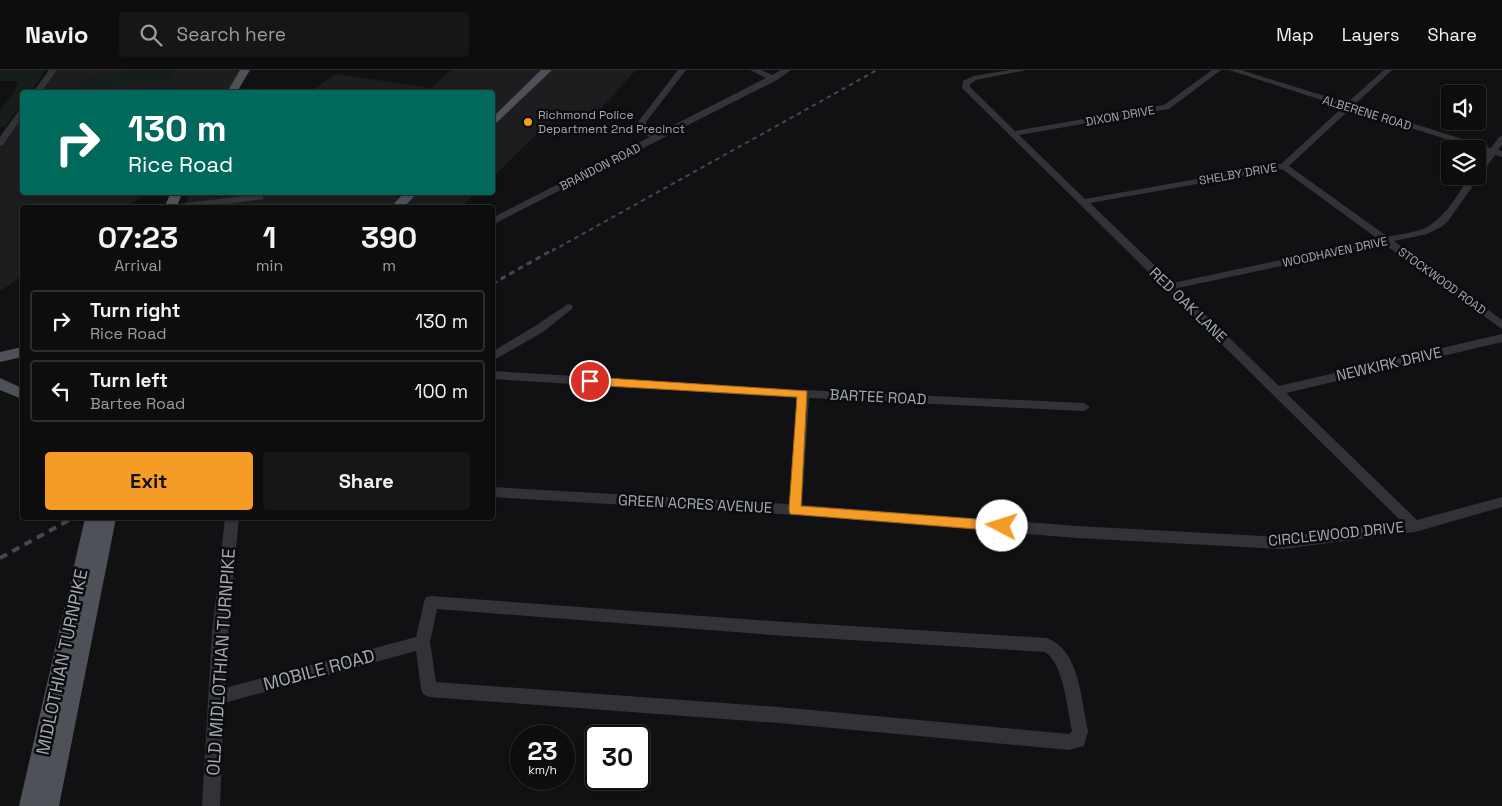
<!DOCTYPE html>
<html lang="en">
<head>
<meta charset="utf-8">
<style>
	:root { --surface:#0d0d0e; --page:#161617; --text:#f1f3f6; --muted:#9a9c9e; --line:#2d2d2e; --accent:#f59c26 }
	body { margin:0; font-family:"Space Grotesk",sans-serif; background:var(--page); color:var(--text); height:100vh; display:flex; flex-direction:column; font-size:19px; white-space:nowrap }
	* { box-sizing:border-box; margin:0 }
	p { font-size:16px; color:var(--muted) }
	.icon { flex:none; width:28px; height:28px; fill:none; stroke:currentColor; stroke-width:2; stroke-linecap:round; stroke-linejoin:round }
	.map { position:relative; flex:1; overflow:hidden }
	.drawer { position:absolute; left:20px; top:135px; width:475px; height:315px; display:flex; flex-direction:column; background:var(--surface); border-radius:5px; box-shadow:0 1px 4px #0004,0 0 0 1px var(--line) }
	.drawer>* { flex:none }
	.banner { position:absolute; left:20px; top:20px; width:475px; height:105px; border-radius:5px; box-shadow:0 1px 4px #0004,0 0 0 1px var(--line); background:#00695c; color:#fff; overflow:hidden }
	.fabs { position:absolute; left:1441px; top:15px; display:grid; gap:10px }
	.fabs a { display:grid; place-items:center; width:45px; height:45px; border-radius:5px; background:var(--surface); box-shadow:0 1px 4px #0004,0 0 0 1px var(--line); font-size:25px }
	.speed { position:absolute; left:510px; top:655px; display:flex; gap:10px; font-size:25px; font-weight:700; text-align:center }
	.speed>* { display:grid; place-content:center; width:65px; height:65px; border-radius:50%; background:var(--surface); box-shadow:0 1px 4px #0004,0 0 0 1px var(--line); line-height:1 }
	.speed small { font-size:12px; font-weight:400 }
	.speed .limit { border:2px solid #111; border-radius:8px; background:#fff; color:#111 }
	.pin { position:absolute; display:grid; place-items:center; width:42px; height:42px; color:#fff; margin:-21px; border:2px solid #fff; border-radius:50%; box-shadow:0 1px 5px #0007 }
	.me { position:absolute; width:55px; margin:-28px; rotate:275deg; stroke-linejoin:round; filter:drop-shadow(0 0 4px #0008) }
	.turn { display:flex; align-items:center; gap:18px; height:105px; padding:0 25px; font-size:22px }
	.turn .icon { width:65px; height:65px; stroke-width:2.5 }
	.turn b { display:block; font-size:35px; line-height:42px }
	.eta { display:flex; justify-content:space-evenly; align-items:center; height:85px; text-align:center }
	.eta b { font-size:30px; font-weight:700; line-height:35px }
	.action { display:flex; gap:10px; margin-top:auto; padding:10px 25px }
	.action a { flex:1; height:58px; border-radius:5px; background:var(--accent); color:#111; font-size:20px; font-weight:700; line-height:58px; text-align:center }
	.action a+a { background:var(--page); color:var(--text) }
	ul { padding:0; list-style:none }
	li { display:flex; align-items:center; gap:15px; height:62px; margin:0 10px 8px; padding:0 15px; border:2px solid var(--line); border-radius:5px }
	li div { flex:1 }
	li b { display:block; font-size:19px }
	li em { font-style:normal }
	header { display:flex; align-items:center; gap:30px; box-sizing:border-box; height:70px; padding:0 25px; background:var(--surface); border-bottom:1px solid var(--line) }
	header strong { font-size:24px }
	nav { display:flex; gap:28px; margin-inline-start:auto; font-size:18px }
	.search { width:350px; height:45px; background:var(--page); display:flex; align-items:center; gap:12px; box-sizing:border-box; padding:0 18px; border-radius:5px; color:var(--muted); font-size:19px }
	.map>svg:first-child { display:block }
	.built { fill:#1d1d20 }
	.green { fill:#171d18 }
	.lines { fill:none; stroke-linecap:round; stroke-linejoin:round }
	.minor { fill:#323338; fill-rule:evenodd }
	.major { fill:#4e5157; fill-rule:evenodd }
	.rail-far2 { stroke:#45484d; stroke-width:2; stroke-dasharray:4.5 4; stroke-linecap:butt }
	.rail-far1 { stroke:#45484d; stroke-width:3; stroke-dasharray:5.5 4.5; stroke-linecap:butt }
	.rail { stroke:#45484d; stroke-width:4; stroke-dasharray:8 6; stroke-linecap:butt }
	.route { fill:#f59c26; stroke:#9f6519 }
	.poi-dot { fill:#f59c26; stroke:#0c0c0e; stroke-width:2 }
	.labels { text-anchor:middle; stroke-width:5; stroke-linejoin:round; paint-order:stroke }
	.far-street-label { font-size:12px; fill:#a2a9b4; stroke:#0c0c0e }
	.far-poi-label { font-size:12px; fill:#a2a9b4; stroke:#0c0c0e; text-anchor:start }
	.street-label { font-size:15px; fill:#a2a9b4; stroke:#0c0c0e }
	.near-street-label { font-size:18px; fill:#a2a9b4; stroke:#0c0c0e }
</style>
</head>
<body>
<header>
<strong>Navio</strong>
<div class="search"><svg class="icon" aria-label="search" viewBox="0 0 24 24"><circle cx="10" cy="10" r="6"/><path d="M15 15l6 6"/></svg>Search here</div>
<nav><a>Map</a><a>Layers</a><a>Share</a></nav>
</header>
<div class="map">
<svg width="1502" height="736" viewBox="0 0 1502 736">
	<rect width="100%" height="100%" fill="#111113"/>
	<!-- built -->
	<path class="built" d="M53 0H245L232 22H37Z
		M451 0H636L589 52 554 47 493 107 492 22H309L336 4 431 18Z
		M22 42V122L148 123 125 137 22 138V206L0 221V73Z
		M191 123H476L461 137 183 138Z"/>
	<!-- green -->
	<path class="green" d="M0 0H46L30 22H22V33L5 57H0V41L18 15 17 11H0Z
		M144 0H176L171 11 77 20 85 6Z"/>
	<g class="lines">
		<!-- minor -->
		<path class="minor" d="M49 0H57L41 22H33Z
			M678 0H686L646 52 647 58 656 64 766 8 750 0H761L772 5 781 0H791L777 10 492 155V148L650 67 640 61 638 52Z
			M1009 0H1027L976 10 970 14V17L1015 61 1164 35 1212 0H1221L1169 39 1019 65 1085 129 1281 94 1343 37 1229 0H1241L1347 33 1384 0H1392L1354 35 1491 78 1499 67 1502 66V75L1498 80 1502 81V87L1495 85 1448 151 1441 157 1427 164 1394 171 1502 250V259L1384 174 1178 218 1279 316 1502 264V272L1286 323 1417 450 1502 427V437L1415 462 1282 479 1077 468 795 445 492 427V417L789 434 797 328 492 309V301L803 320 1084 333 1090 337 1084 341 809 328 802 435 1077 456 1282 467 1402 452 962 18 963 11 974 6ZM1350 39 1478 79 1488 82 1478 97V106H1470C1457 125 1445 149 1423 159 1412 163 1399 164 1388 167L1289 96ZM1282 99 1378 169 1173 213 1090 133Z
			M19 40H22V47L3 75 0 76V67Z
			M260 124 263 125V129L198 138 174 137 179 134Z
			M568 234 572 235 573 237 572 239 543 262 492 291V282L535 256Z
			M225 448H239L228 562 225 618 416 567 424 532 426 527 431 526 786 552 1047 568C1080 580 1081 631 1088 661L1084 676 1069 680 779 653 429 627 423 624 421 619 416 581 224 633 220 736H202L212 562ZM437 539 786 566 1045 582C1064 594 1067 639 1072 661L1069 664 779 637 436 612 430 572Z"/>
		<!-- major -->
		<path class="major" d="M240 0H250L237 22H227Z
			M541 0H552L492 57V48Z
			M171 122H183L176 138H164Z
			M405 122H418L403 138H390Z
			M22 277V287L0 292V282Z
			M0 308 22 318V329L0 320Z
			M85 448H116L59 736H19Z"/>
		<!-- rail-far2 -->
		<path class="rail-far2" d="M552 181 877 0"/>
		<!-- rail-far1 -->
		<path class="rail-far1" d="M492 214 554 179"/>
		<!-- rail -->
		<path class="rail" d="M0 488 73 448"/>
	</g>
	<!-- route -->
	<path class="route" d="M590 307 807 321 801 436 1002 451 1008 456 1002 461 790 444 789 440 797 327 590 315 584 311Z"/>
	<!-- markers -->
	<circle class="poi-dot" cx="528" cy="52" r="5"/>
	<g class="labels">
		<!-- far-street labels -->
		<g class="far-street-label">
			<text transform="translate(1367 43) rotate(17)" y="4">ALBERENE ROAD</text>
			<text transform="translate(1120 46) rotate(-10)" y="4">DIXON DRIVE</text>
			<text transform="translate(600 97) rotate(-27)" y="4">BRANDON ROAD</text>
			<text transform="translate(1238 104) rotate(-10)" y="4">SHELBY DRIVE</text>
			<text transform="translate(1335 182) rotate(-12)" y="4">WOODHAVEN DRIVE</text>
			<text transform="translate(1442 211) rotate(36)" y="4">STOCKWOOD ROAD</text>
		</g>
		<!-- far-poi labels -->
		<g class="far-poi-label">
			<text x="538" y="49">Richmond Police<tspan x="538" dy="14">Department 2nd Precinct</tspan></text>
		</g>
		<!-- street labels -->
		<g class="street-label">
			<text transform="translate(1188 235) rotate(44)" y="5">RED OAK LANE</text>
			<text transform="translate(1389 294) rotate(-13)" y="5">NEWKIRK DRIVE</text>
			<text transform="translate(878 327) rotate(3)" y="5">BARTEE ROAD</text>
			<text transform="translate(695 434) rotate(3)" y="5">GREEN ACRES AVENUE</text>
			<text transform="translate(1336 464) rotate(-6)" y="5">CIRCLEWOOD DRIVE</text>
		</g>
		<!-- near-street labels -->
		<g class="near-street-label">
			<text transform="translate(62 592) rotate(-78)" y="6">MIDLOTHIAN TURNPIKE</text>
			<text transform="translate(221 592) rotate(-86)" y="6">OLD MIDLOTHIAN TURNPIKE</text>
			<text transform="translate(319 600) rotate(-15)" y="6">MOBILE ROAD</text>
		</g>
	</g>
</svg>
<div class="fabs">
<a><svg class="icon" aria-label="sound" viewBox="0 0 24 24"><path d="M4 9h4l5-4v14l-5-4H4zM17 9q2 3 0 6"/></svg></a>
<a><svg class="icon" aria-label="layers" viewBox="0 0 24 24"><path d="M12 4l9 5-9 5-9-5zM3 14l9 5 9-5"/></svg></a>
</div>
<div class="speed"><div>23<small>km/h</small></div><div class="limit">30</div></div>
<div class="pin" style="left:590px;top:311px;background:#d93025"><svg class="icon" aria-label="arrive" viewBox="0 0 24 24"><path d="M6 21V4h12l-3 4 3 4H6"/></svg></div>
<svg class="me" style="left:1002px;top:456px" viewBox="-20 -20 40 40"><circle r="19" fill="#fff"/><path d="M0-13L10 11 0 6-10 11z" fill="#f59c26"/></svg>
<div class="banner">
<div class="turn"><svg class="icon" aria-label="right" viewBox="0 0 24 24"><path d="M7 20v-9h11M14 6l5 5-5 5"/></svg><div><b>130 m</b>Rice Road</div></div>
</div>
<section class="drawer">
<div class="eta">
<div><b>07:23</b><p>Arrival</p></div>
<div><b>1</b><p>min</p></div>
<div><b>390</b><p>m</p></div>
</div>
<ul>
<li><svg class="icon" aria-label="right" viewBox="0 0 24 24"><path d="M7 20v-9h11M14 6l5 5-5 5"/></svg><div><b>Turn right</b><p>Rice Road</p></div><em>130 m</em></li>
<li><svg class="icon" aria-label="left" viewBox="0 0 24 24"><path d="M17 20v-9H6M10 6l-5 5 5 5"/></svg><div><b>Turn left</b><p>Bartee Road</p></div><em>100 m</em></li>
</ul>
<div class="action"><a>Exit</a><a>Share</a></div>
</section>
</div>
</body>
</html>
